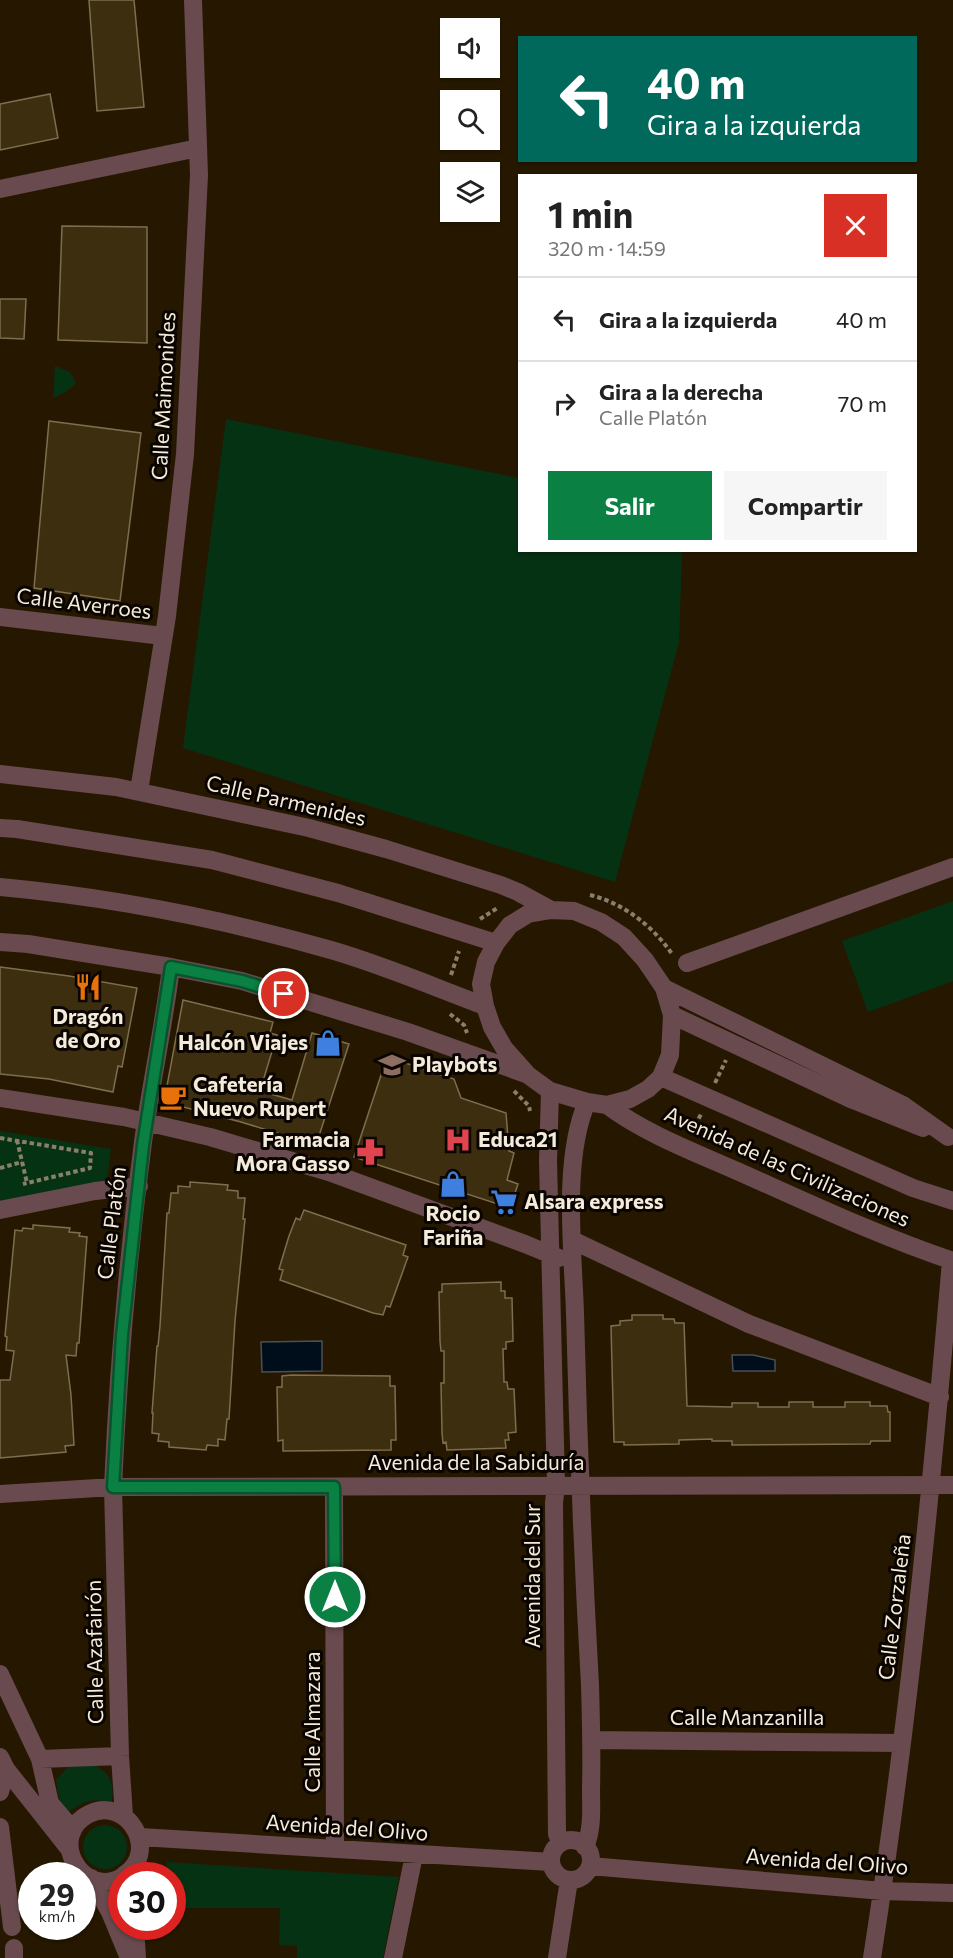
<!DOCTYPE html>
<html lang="es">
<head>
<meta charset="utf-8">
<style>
	:root { --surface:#fff; --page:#f6f6f6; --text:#222; --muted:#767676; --line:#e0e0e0; --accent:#0b8043 }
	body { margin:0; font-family:Commissioner,sans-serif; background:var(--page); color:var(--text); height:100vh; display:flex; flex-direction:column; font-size:22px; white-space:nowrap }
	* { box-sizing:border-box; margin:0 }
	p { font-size:20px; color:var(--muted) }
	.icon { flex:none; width:33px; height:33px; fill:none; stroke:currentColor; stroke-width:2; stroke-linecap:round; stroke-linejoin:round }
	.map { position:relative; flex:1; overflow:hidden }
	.details { position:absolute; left:518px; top:174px; width:399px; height:378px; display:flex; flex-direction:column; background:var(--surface); border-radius:0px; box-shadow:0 2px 4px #0004 }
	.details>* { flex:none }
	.top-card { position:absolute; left:518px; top:36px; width:399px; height:126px; border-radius:0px; box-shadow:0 2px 4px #0004; background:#00695c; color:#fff; overflow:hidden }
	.controls { position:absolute; left:440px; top:18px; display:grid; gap:12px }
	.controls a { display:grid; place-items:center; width:60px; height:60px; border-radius:0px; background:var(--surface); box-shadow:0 2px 4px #0004; font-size:30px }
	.speed { position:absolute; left:18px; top:1862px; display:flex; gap:12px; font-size:30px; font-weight:700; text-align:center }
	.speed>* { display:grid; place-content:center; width:78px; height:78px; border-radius:50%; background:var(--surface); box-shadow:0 2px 4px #0004; line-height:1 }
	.speed small { font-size:15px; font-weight:400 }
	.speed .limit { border:9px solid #d22; background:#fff; color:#111 }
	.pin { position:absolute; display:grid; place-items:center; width:51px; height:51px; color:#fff; margin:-26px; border:3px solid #fff; border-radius:50%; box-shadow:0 2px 6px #0007 }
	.me { position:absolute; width:66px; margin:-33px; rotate:0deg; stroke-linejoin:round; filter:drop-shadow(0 0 4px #0008) }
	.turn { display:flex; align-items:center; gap:21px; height:126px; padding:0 30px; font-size:27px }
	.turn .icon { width:78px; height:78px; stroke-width:2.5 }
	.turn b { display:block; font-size:42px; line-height:51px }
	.round { display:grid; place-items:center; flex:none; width:63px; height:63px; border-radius:0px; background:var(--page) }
	.summary { display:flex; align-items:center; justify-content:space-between; height:102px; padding:0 30px }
	h1 { font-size:36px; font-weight:700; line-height:45px }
	.action { display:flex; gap:12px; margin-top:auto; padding:12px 30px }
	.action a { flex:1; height:69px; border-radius:0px; background:var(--accent); color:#fff; font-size:24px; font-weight:700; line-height:69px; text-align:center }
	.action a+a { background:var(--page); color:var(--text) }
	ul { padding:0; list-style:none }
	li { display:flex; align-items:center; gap:18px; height:84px; padding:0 30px; border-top:2px solid var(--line) }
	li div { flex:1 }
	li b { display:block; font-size:22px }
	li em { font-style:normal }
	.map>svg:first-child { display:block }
	.green { fill:#063214 }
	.water { fill:#000e1b; stroke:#495054; stroke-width:1.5 }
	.building { fill:#3d2e10; stroke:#7e6e4f; stroke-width:1.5 }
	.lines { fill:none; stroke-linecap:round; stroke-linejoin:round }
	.path { stroke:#8a7f6a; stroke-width:4; stroke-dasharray:4.5 3; stroke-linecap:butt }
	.minor { stroke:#694b4f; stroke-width:18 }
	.route-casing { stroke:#07532c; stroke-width:15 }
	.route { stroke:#0b8043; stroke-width:10 }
	.labels { text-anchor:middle; stroke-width:6; stroke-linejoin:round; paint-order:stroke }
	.street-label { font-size:21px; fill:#f4ebda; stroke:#0a0500 }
	.poi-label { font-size:21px; font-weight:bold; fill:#f4ebda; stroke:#0a0500; text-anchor:start }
</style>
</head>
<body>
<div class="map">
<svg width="953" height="1958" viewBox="0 0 953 1958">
	<rect width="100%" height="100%" fill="#261800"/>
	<!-- green -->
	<path class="green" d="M55 366 70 372 76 383 67 391 53 398Z
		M226 419 519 478V550L682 551 679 642 615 882 183 748Z
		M953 901V981L868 1012 842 941Z
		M0 1131 111 1149 107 1180 0 1201Z
		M90 1762C110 1774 114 1779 112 1802 92 1798 85 1800 68 1812L60 1803 56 1780 71 1764Z
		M83 1847a22 22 0 1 1 44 0a22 22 0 1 1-44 0Z
		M167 1862 399 1877 383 1958H297V1946L279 1945 280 1908H173L172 1875H166Z"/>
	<!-- water -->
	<path class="water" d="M322 1341V1371L262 1372 261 1342Z
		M732 1355H753L775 1360V1371H733Z"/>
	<!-- building -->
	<path class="building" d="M89 0H134L144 107 97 111Z
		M50 94 58 138 0 150V104Z
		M62 226 147 227V343L58 340Z
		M0 299H26L24 339 0 338Z
		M49 421 141 433 120 601 34 588Z
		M0 967 69 976 137 988 122 1067 118 1066 113 1092 49 1079 0 1074Z
		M183 1000 273 1022 270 1033 277 1035 260 1091 292 1100 312 1033 349 1044 316 1145 241 1122 164 1102Z
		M387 1057 454 1079 461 1098 506 1113 509 1151 514 1153 507 1180 518 1184 510 1208 354 1157Z
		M190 1182 228 1185 227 1190 238 1191V1198H245L243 1219H245L235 1321 229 1419H227L225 1440 218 1439V1446L207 1445 206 1450 169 1447V1442L158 1441 159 1434 152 1433 153 1413H152L157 1346H158L160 1326 167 1213H169L171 1193H178V1186L190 1187Z
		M304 1210 406 1245 403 1255 408 1257 390 1307 386 1306 383 1315 373 1313 280 1280 283 1270 279 1269 289 1236 296 1218 300 1220Z
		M33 1225 70 1228 69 1232 80 1233 79 1236 87 1237 79 1343H77L76 1356 66 1355 71 1395 74 1445 65 1446 66 1452 0 1458V1380H10L14 1351 6 1350 7 1337 5 1336 15 1230 22 1231 23 1228 33 1229Z
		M501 1282V1291H505V1298H512L513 1341 506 1342V1349H503L504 1382H507L508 1389H514L516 1432 508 1433 509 1440H505L506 1448 447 1450 446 1442 443 1443 442 1433 441 1383H444V1351H441L440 1341 439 1292H442V1284Z
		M632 1315H663V1319H674L675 1323H684L687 1406 732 1407V1403H758V1407H789V1402H813V1407H845V1402H870V1406H887L888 1412H890V1441H871L870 1444 732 1445V1441H712V1439L679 1440V1444L624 1445V1442H614L611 1326 620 1325V1321L632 1320Z
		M291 1375 390 1376V1386H395L396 1440H391V1450L283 1451V1440L278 1441 277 1387H282V1376Z"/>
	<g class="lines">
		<!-- path -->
		<path class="path" d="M590 895C623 903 653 926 672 954
			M480 919 499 907
			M451 975 459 951
			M450 1014 464 1025 467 1033
			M715 1083 726 1060
			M514 1091 529 1106 530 1111
			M692 1132 701 1114
			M0 1138 91 1153 90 1168 23 1184
			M17 1140 27 1183
			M0 1168 22 1162"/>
		<!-- minor -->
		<path class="minor" d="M0 189 198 148
			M0 617 163 636
			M0 774 116 787 309 828 386 849 501 885 518 892 551 910
			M139 791 167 616 185 454 199 175 193 0
			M0 828 17 829 212 860 338 893 496 943
			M0 887C109 897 226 920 331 950 383 965 434 987 485 1006
			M551 910 574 911 601 922 624 937 645 960 664 988 672 1015 670 1055 661 1077 648 1089 630 1099 607 1105 587 1102 550 1091 528 1075 504 1048 492 1027 485 1006 481 984 486 962 496 943 510 925 528 914Z
			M0 942 28 944 171 967 242 981 408 1032 526 1074
			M687 963 953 867
			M664 988 903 1105 948 1137
			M672 1015 853 1100 923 1128
			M661 1077 913 1188 953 1201
			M550 1091 548 1161 556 1485 554 1503 557 1834 561 1843
			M0 1098 124 1117 210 1137 329 1172 525 1244 559 1258
			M607 1105C644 1133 694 1152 737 1171 809 1203 879 1236 953 1261
			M0 1210 95 1191 139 1186
			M572 1240 749 1324 940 1397
			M334 1487 335 1849
			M0 1494 113 1487 953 1485
			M0 1674 40 1759 50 1803 73 1830
			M592 1740 902 1743
			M0 1757 6 1769 70 1850
			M40 1759 120 1756
			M0 1766 6 1769 0 1792
			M124 1816 120 1756 113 1487C118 1371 128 1256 143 1142 151 1083 164 1025 171 967
			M0 1827 12 1927
			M140 1837 551 1862
			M551 1860a20 20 0 1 1 40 0a20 20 0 1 1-40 0Z
			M585 1847C593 1828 591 1808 591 1789 592 1754 591 1719 590 1685 583 1561 578 1437 575 1313 573 1251 562 1159 587 1102
			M590 1866 883 1891 953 1893
			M122 1877C82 1900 46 1836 89 1814 127 1795 161 1852 124 1875
			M91 1878 110 1912 129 1958
			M135 1926 137 1958
			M14 1948V1958
			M393 1958 414 1855
			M557 1958 569 1880
			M872 1958C908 1727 931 1494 951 1261"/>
	</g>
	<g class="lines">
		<defs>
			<path id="route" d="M284 994 242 981 171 967 143 1145 122 1335 113 1487H334L335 1597"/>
		</defs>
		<!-- route casing -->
		<use href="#route" class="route-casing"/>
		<!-- route -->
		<use href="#route" class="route"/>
	</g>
	<!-- icons -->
	<defs>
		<symbol id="restaurant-bare" viewBox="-9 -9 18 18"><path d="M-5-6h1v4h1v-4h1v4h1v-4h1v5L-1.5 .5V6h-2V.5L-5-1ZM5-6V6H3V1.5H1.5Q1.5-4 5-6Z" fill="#e8710a" stroke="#0a0500" stroke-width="2.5" paint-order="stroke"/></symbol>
		<symbol id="shop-bare" viewBox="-9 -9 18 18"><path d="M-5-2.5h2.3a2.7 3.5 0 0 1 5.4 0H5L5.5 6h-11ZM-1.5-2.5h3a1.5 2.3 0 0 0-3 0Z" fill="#3f7fe0" stroke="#0a0500" stroke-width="2.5" paint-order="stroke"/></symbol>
		<symbol id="school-bare" viewBox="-9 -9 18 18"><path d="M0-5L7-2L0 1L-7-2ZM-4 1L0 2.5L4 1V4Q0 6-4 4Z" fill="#8d6e63" stroke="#0a0500" stroke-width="2.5" paint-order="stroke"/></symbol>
		<symbol id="cafe-bare" viewBox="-9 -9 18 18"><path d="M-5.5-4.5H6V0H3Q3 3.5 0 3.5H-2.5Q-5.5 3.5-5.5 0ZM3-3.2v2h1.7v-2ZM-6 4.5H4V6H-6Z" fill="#e8710a" stroke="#0a0500" stroke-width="2.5" paint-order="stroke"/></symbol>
		<symbol id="hospital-bare" viewBox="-9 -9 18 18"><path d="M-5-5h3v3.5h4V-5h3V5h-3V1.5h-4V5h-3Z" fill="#e0444e" stroke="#0a0500" stroke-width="2.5" paint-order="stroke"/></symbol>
		<symbol id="pharmacy-bare" viewBox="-9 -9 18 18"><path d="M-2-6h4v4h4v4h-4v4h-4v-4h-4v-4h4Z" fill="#e0444e" stroke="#0a0500" stroke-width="2.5" paint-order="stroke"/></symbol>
		<symbol id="supermarket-bare" viewBox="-9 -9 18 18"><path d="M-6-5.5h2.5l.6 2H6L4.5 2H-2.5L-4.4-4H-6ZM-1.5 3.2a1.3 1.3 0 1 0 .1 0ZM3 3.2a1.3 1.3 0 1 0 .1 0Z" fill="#3f7fe0" stroke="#0a0500" stroke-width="2.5" paint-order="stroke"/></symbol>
	</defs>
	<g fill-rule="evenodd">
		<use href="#restaurant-bare" x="69" y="968" width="38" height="38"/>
		<use href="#shop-bare" x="309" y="1024" width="38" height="38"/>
		<use href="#school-bare" x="373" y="1046" width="38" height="38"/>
		<use href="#cafe-bare" x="154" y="1078" width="38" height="38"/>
		<use href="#hospital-bare" x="439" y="1121" width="38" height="38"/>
		<use href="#pharmacy-bare" x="351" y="1133" width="38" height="38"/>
		<use href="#shop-bare" x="434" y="1165" width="38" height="38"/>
		<use href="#supermarket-bare" x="485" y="1183" width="38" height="38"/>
	</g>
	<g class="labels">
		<!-- street labels -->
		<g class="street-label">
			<text transform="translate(164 396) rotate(-87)" y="7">Calle Maimonides</text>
			<text transform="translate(84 604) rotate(7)" y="7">Calle Averroes</text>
			<text transform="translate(286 801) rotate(13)" y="7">Calle Parmenides</text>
			<text transform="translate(787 1167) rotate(24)" y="7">Avenida de las Civilizaciones</text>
			<text transform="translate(112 1223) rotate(-83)" y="7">Calle Platón</text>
			<text x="476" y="1470">Avenida de la Sabiduría</text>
			<text transform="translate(533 1576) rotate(-90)" y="7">Avenida del Sur</text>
			<text transform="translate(895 1607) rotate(-83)" y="7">Calle Zorzaleña</text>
			<text transform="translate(95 1652) rotate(-91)" y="7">Calle Azafairón</text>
			<text x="747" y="1725">Calle Manzanilla</text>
			<text transform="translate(313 1722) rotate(-90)" y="7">Calle Almazara</text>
			<text transform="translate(347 1828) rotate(4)" y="7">Avenida del Olivo</text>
			<text transform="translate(827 1862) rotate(4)" y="7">Avenida del Olivo</text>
		</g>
		<!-- poi labels -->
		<g class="poi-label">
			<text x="88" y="1024" text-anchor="middle">Dragón<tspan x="88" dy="24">de Oro</tspan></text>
			<text x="308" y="1050" text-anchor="end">Halcón Viajes</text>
			<text x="412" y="1072">Playbots</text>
			<text x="193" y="1092">Cafetería<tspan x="193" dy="24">Nuevo Rupert</tspan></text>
			<text x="350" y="1147" text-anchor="end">Farmacia<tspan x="350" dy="24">Mora Gasso</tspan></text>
			<text x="478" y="1147">Educa21</text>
			<text x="524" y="1209">Alsara express</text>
			<text x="453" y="1221" text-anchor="middle">Rocio<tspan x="453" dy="24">Fariña</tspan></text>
		</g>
	</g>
</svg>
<div class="controls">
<a><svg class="icon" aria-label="sound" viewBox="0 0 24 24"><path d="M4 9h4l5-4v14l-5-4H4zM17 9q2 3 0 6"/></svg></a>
<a><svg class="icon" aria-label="search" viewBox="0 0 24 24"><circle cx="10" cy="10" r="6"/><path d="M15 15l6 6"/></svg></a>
<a><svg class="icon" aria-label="layers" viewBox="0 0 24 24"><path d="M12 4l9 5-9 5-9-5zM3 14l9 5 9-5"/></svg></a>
</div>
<div class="speed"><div>29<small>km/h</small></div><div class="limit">30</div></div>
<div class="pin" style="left:284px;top:994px;background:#d93025"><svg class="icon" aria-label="arrive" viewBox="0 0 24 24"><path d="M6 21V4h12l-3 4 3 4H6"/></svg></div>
<svg class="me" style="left:335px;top:1597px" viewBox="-20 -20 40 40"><circle r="17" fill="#0b8043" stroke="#fff" stroke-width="3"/><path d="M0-11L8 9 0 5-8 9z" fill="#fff"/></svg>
<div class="top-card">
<div class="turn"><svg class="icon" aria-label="left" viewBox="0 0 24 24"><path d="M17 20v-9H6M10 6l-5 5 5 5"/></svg><div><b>40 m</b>Gira a la izquierda</div></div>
</div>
<section class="details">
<div class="summary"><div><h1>1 min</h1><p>320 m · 14:59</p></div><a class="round" style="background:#d93025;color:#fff"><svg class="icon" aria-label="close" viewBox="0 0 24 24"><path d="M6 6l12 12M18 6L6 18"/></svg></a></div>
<ul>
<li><svg class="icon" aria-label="left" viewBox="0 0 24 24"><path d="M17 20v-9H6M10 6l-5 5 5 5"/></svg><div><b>Gira a la izquierda</b></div><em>40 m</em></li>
<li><svg class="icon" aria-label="right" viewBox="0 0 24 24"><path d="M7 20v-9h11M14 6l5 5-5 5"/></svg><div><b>Gira a la derecha</b><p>Calle Platón</p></div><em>70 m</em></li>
</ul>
<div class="action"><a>Salir</a><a>Compartir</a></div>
</section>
</div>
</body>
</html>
